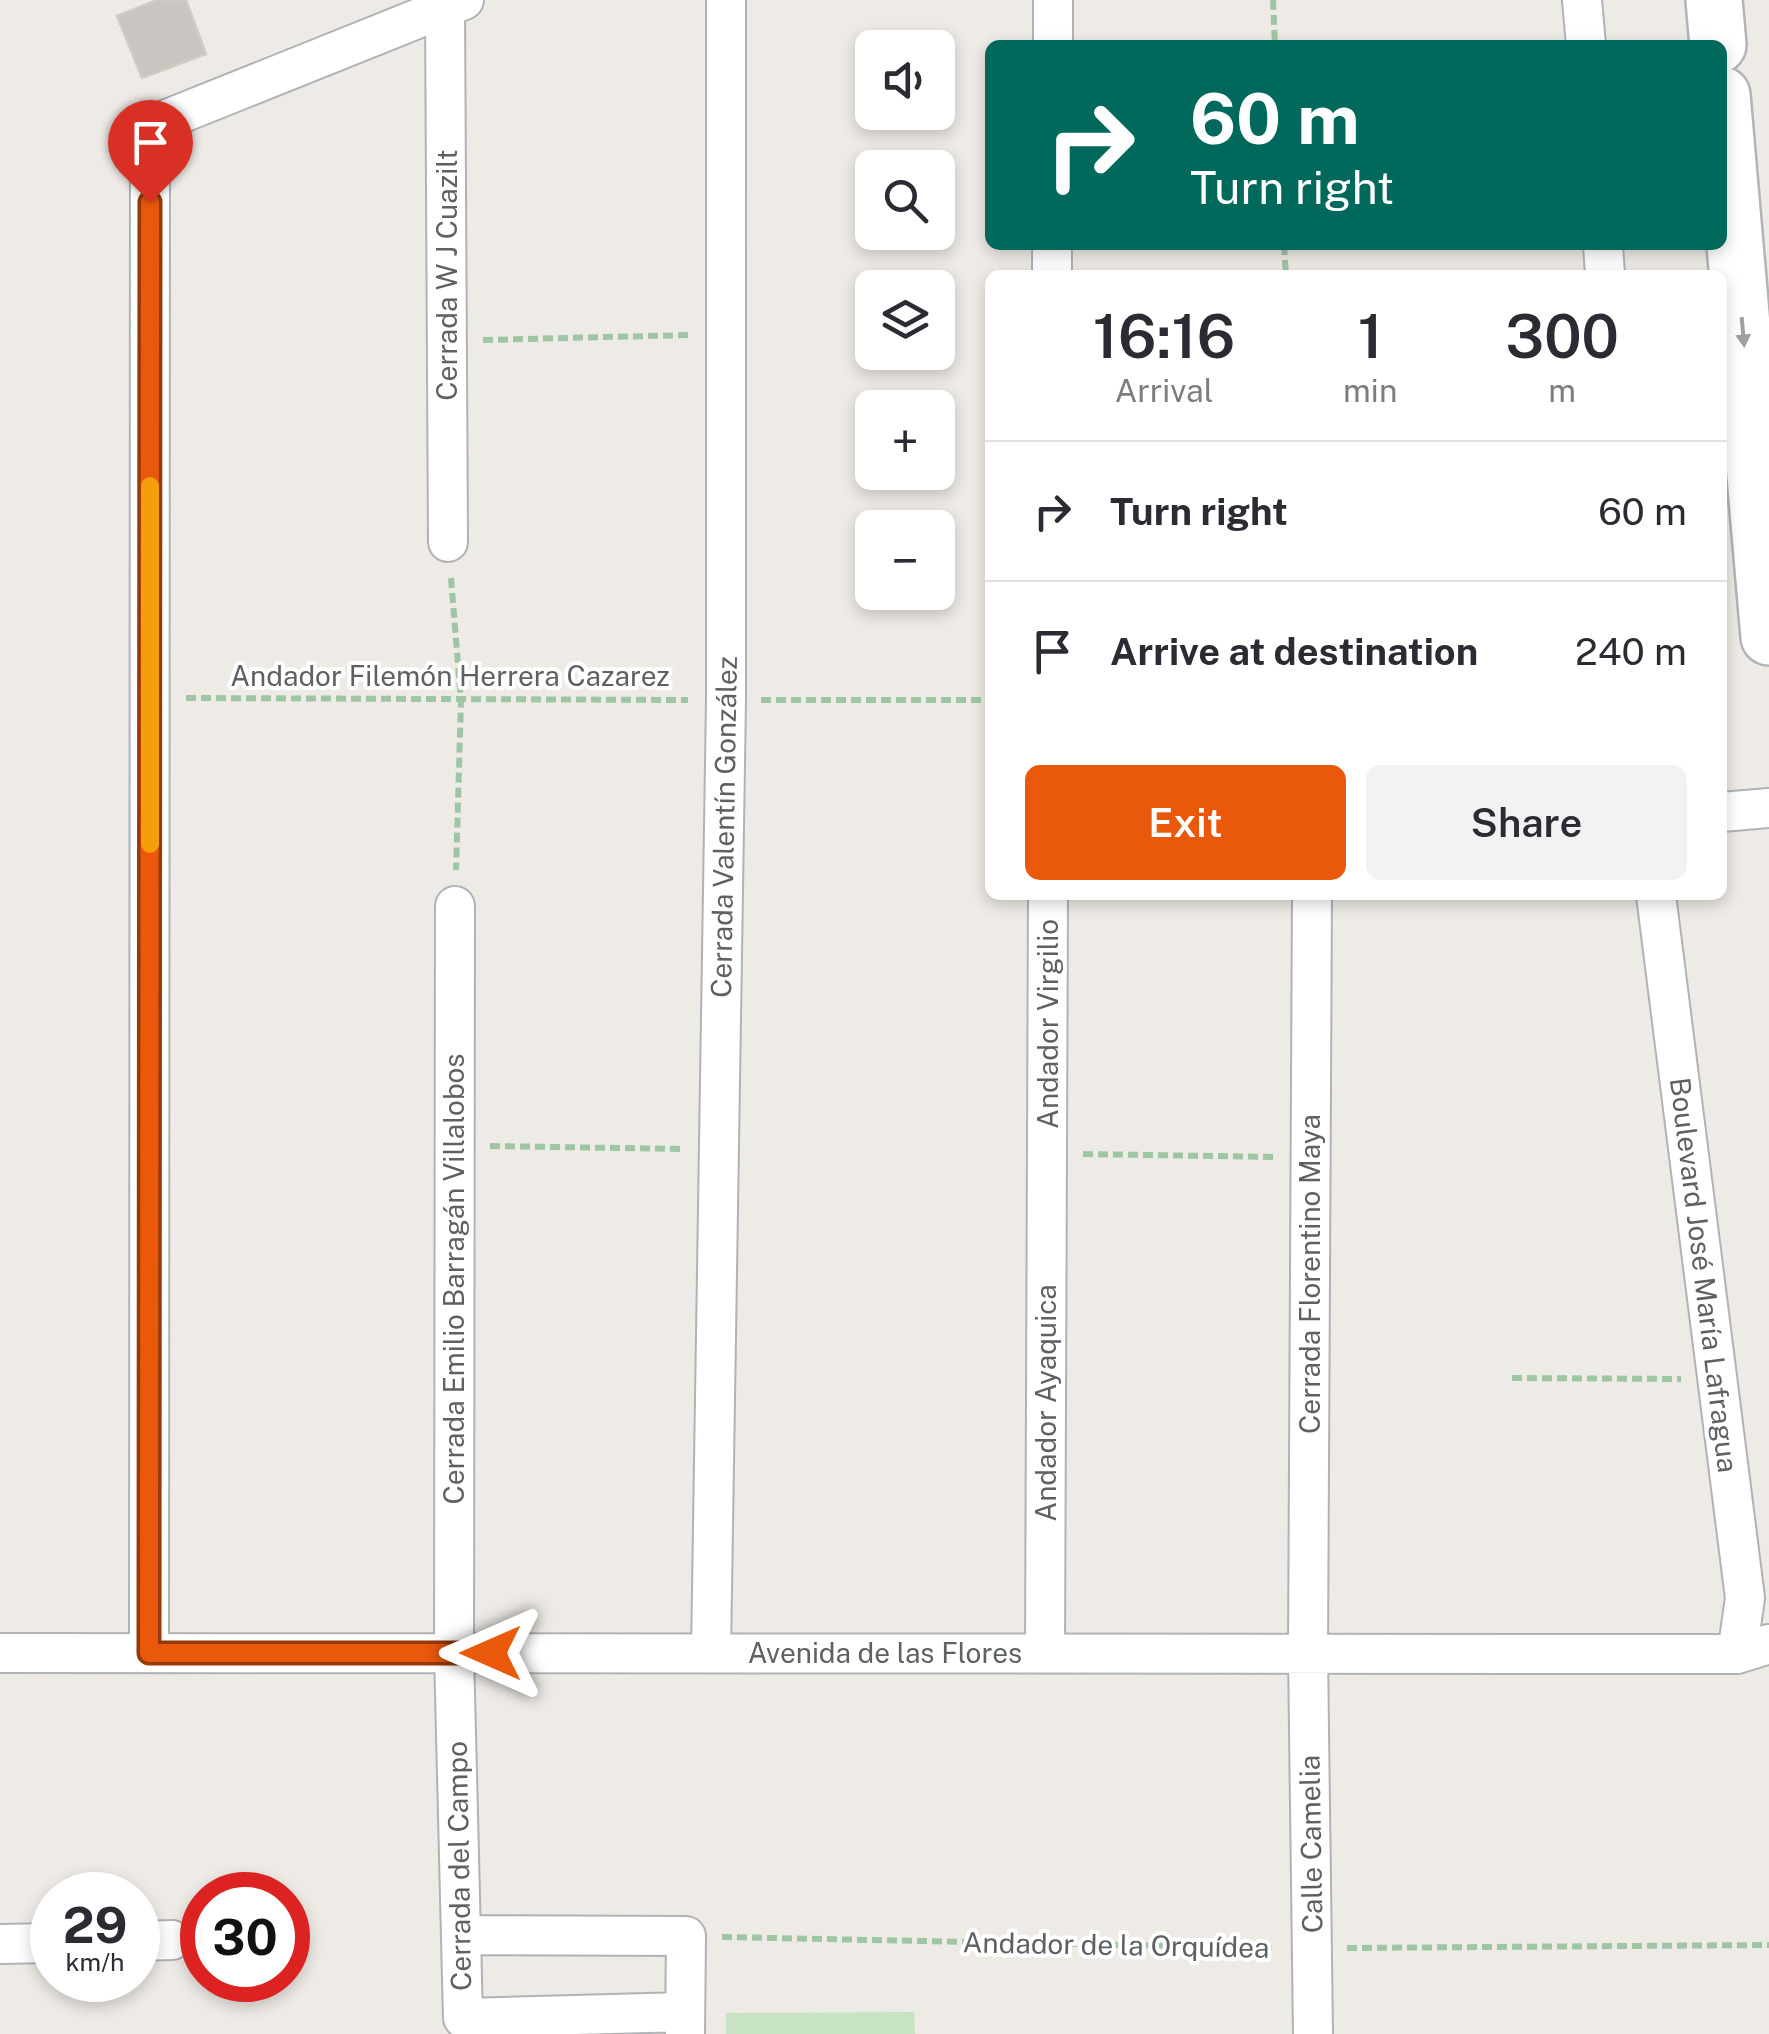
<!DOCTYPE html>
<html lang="en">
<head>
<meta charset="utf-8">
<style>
	:root { --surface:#fff; --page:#f2f2f3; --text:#2b2b33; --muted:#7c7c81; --line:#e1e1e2; --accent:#ea580c }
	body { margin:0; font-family:"Public Sans",sans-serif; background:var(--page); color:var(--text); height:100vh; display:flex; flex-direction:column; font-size:38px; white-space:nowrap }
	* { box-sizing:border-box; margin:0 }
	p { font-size:32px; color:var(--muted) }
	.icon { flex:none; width:55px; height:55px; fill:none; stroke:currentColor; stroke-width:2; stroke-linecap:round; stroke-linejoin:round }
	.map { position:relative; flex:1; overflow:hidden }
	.drawer { position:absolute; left:985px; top:270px; width:742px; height:630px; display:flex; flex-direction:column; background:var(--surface); border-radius:15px; box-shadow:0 5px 15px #0003 }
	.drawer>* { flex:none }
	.hud { position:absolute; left:985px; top:40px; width:742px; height:210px; border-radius:15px; box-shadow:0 5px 15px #0003; background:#00695c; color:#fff; overflow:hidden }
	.controls { position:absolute; left:855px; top:30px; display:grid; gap:20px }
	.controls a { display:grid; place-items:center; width:100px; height:100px; border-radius:15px; background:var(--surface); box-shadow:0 5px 15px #0003; font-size:50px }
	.speed { position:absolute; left:30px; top:1872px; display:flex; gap:20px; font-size:50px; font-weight:700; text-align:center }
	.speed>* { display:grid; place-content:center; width:130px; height:130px; border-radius:50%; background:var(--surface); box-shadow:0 5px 15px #0003; line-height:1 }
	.speed small { font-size:25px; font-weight:400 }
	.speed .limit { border:15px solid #d22; background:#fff; color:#111 }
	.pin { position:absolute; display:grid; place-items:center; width:85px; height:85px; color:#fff; margin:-102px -42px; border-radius:50% 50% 50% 0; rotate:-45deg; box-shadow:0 0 10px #0007 }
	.pin .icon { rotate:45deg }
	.me { position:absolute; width:110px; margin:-55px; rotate:270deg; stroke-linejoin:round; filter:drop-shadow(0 0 8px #0008) }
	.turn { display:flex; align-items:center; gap:35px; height:210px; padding:0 40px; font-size:45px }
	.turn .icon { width:130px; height:130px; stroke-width:2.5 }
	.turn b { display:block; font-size:70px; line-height:85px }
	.eta { display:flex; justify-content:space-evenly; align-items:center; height:170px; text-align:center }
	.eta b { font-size:60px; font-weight:600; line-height:70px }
	.button { display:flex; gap:20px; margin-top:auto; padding:20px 40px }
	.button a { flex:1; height:115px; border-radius:15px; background:var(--accent); color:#fff; font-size:40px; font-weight:600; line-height:115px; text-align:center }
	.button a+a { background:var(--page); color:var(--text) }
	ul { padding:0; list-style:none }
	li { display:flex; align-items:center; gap:30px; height:140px; padding:0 40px; border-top:2px solid var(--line) }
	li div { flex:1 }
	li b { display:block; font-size:38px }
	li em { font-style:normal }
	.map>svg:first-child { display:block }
	.green { fill:#c8e3c3 }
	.building { fill:#c9c5c1; stroke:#d2cbc4; stroke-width:2.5 }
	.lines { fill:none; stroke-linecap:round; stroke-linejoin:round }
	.street-casing { stroke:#b0b3b6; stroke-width:42 }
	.secondary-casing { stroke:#b1b5b8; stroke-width:60 }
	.path { stroke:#9fc6a4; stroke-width:6; stroke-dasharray:10 5; stroke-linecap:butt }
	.street { stroke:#fff; stroke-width:38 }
	.secondary { stroke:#fff; stroke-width:55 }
	.oneway { fill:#9ea0a2 }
	.route-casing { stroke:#983908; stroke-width:25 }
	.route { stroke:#ea580c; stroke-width:18 }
	.slow { stroke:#f59e0b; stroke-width:18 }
	.labels { text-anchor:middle; stroke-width:8; stroke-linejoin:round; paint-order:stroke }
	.street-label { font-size:28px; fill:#5d6164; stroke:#fff }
</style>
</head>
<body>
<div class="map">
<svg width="1769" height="2034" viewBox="0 0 1769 2034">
	<rect width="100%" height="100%" fill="#eeeae5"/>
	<!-- green -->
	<path class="green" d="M914 2012 915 2034H726V2013Z"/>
	<!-- building -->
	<path class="building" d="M157 0H186L206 54 142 78 117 16Z"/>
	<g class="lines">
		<defs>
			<path id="street" d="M1582 0 1586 45
				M445 8 448 542
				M1053 45V0
				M1603 245 1605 275
				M1052 275V245
				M1722 812 1769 808
				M1312 895 1308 1653 1313 2034
				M1656 895 1745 1598 1737 1654
				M455 906 454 1653 463 2018 685 2012
				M0 1653 1737 1654 1769 1644
				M149 1653 150 126 464 0
				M711 1653 726 700V0
				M1045 1653 1048 895
				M464 1935 686 1936 685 2034
				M138 1941 172 1940
				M0 1944 52 1943"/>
			<path id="secondary" d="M1714 0 1718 45
				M1722 95 1769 637"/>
		</defs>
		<!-- street casing -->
		<use href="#street" class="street-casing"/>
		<!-- secondary casing -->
		<use href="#secondary" class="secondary-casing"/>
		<!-- path -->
		<path class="path" d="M1273 0 1275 45
			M1284 245 1286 275
			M483 340 690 335
			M451 578 461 701 456 870
			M186 698 688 700
			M761 700H990
			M490 1146 683 1149
			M1083 1154 1276 1157
			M1512 1378 1681 1379
			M722 1937 1274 1948
			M1347 1948 1769 1945"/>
		<!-- street -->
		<use href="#street" class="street"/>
		<!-- secondary -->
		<use href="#secondary" class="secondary"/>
	</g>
	<!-- one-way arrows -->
	<defs><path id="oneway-solid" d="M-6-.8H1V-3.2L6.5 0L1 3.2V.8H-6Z" transform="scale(2.5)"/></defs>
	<use class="oneway" href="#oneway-solid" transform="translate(1743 332) rotate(85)"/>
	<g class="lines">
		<defs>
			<path id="route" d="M150 202 149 1653H491"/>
		</defs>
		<!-- route casing -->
		<use href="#route" class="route-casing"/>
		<!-- route -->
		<use href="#route" class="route"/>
		<!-- slow -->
		<path class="slow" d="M150 844V486"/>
	</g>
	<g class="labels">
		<!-- street labels -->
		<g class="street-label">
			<text transform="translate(447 275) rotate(-90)" y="10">Cerrada W J Cuazilt</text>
			<text x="450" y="686">Andador Filemón Herrera Cazarez</text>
			<text transform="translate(724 827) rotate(-89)" y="10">Cerrada Valentín González</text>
			<text transform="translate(1048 1024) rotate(-90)" y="10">Andador Virgilio</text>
			<text transform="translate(1310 1274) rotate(-90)" y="10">Cerrada Florentino Maya</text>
			<text transform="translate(1704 1275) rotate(83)" y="10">Boulevard José María Lafragua</text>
			<text transform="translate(454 1279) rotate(-90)" y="10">Cerrada Emilio Barragán Villalobos</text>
			<text transform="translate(1046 1403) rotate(-90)" y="10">Andador Ayaquica</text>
			<text x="885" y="1663">Avenida de las Flores</text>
			<text transform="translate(1311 1844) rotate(-91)" y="10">Calle Camelia</text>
			<text transform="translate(459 1866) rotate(-91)" y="10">Cerrada del Campo</text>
			<text transform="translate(1116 1945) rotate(1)" y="10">Andador de la Orquídea</text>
		</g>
	</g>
</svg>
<div class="controls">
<a><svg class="icon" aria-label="sound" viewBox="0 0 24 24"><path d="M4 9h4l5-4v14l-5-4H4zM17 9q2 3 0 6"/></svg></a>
<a><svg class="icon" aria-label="search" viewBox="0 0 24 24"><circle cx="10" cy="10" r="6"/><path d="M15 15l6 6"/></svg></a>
<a><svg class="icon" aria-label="layers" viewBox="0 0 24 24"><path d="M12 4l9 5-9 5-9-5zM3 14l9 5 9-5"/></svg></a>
<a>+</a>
<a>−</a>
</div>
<div class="speed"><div>29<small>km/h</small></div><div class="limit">30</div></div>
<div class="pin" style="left:150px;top:202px;background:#d93025"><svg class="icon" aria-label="arrive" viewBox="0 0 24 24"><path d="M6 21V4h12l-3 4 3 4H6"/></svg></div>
<svg class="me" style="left:491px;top:1653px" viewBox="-20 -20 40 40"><path d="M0-17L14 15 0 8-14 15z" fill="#ea580c" stroke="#fff" stroke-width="4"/></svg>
<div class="hud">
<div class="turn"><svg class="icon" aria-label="right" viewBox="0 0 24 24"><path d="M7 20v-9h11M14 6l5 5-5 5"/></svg><div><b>60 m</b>Turn right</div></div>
</div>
<section class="drawer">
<div class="eta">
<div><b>16:16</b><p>Arrival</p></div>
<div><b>1</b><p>min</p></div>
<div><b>300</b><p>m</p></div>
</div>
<ul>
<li><svg class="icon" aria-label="right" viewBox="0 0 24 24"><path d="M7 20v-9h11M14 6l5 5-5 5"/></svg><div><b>Turn right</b></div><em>60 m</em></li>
<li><svg class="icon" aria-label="arrive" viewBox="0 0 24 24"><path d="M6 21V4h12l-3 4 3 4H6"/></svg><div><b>Arrive at destination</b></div><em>240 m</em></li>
</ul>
<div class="button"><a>Exit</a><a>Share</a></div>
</section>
</div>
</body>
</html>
